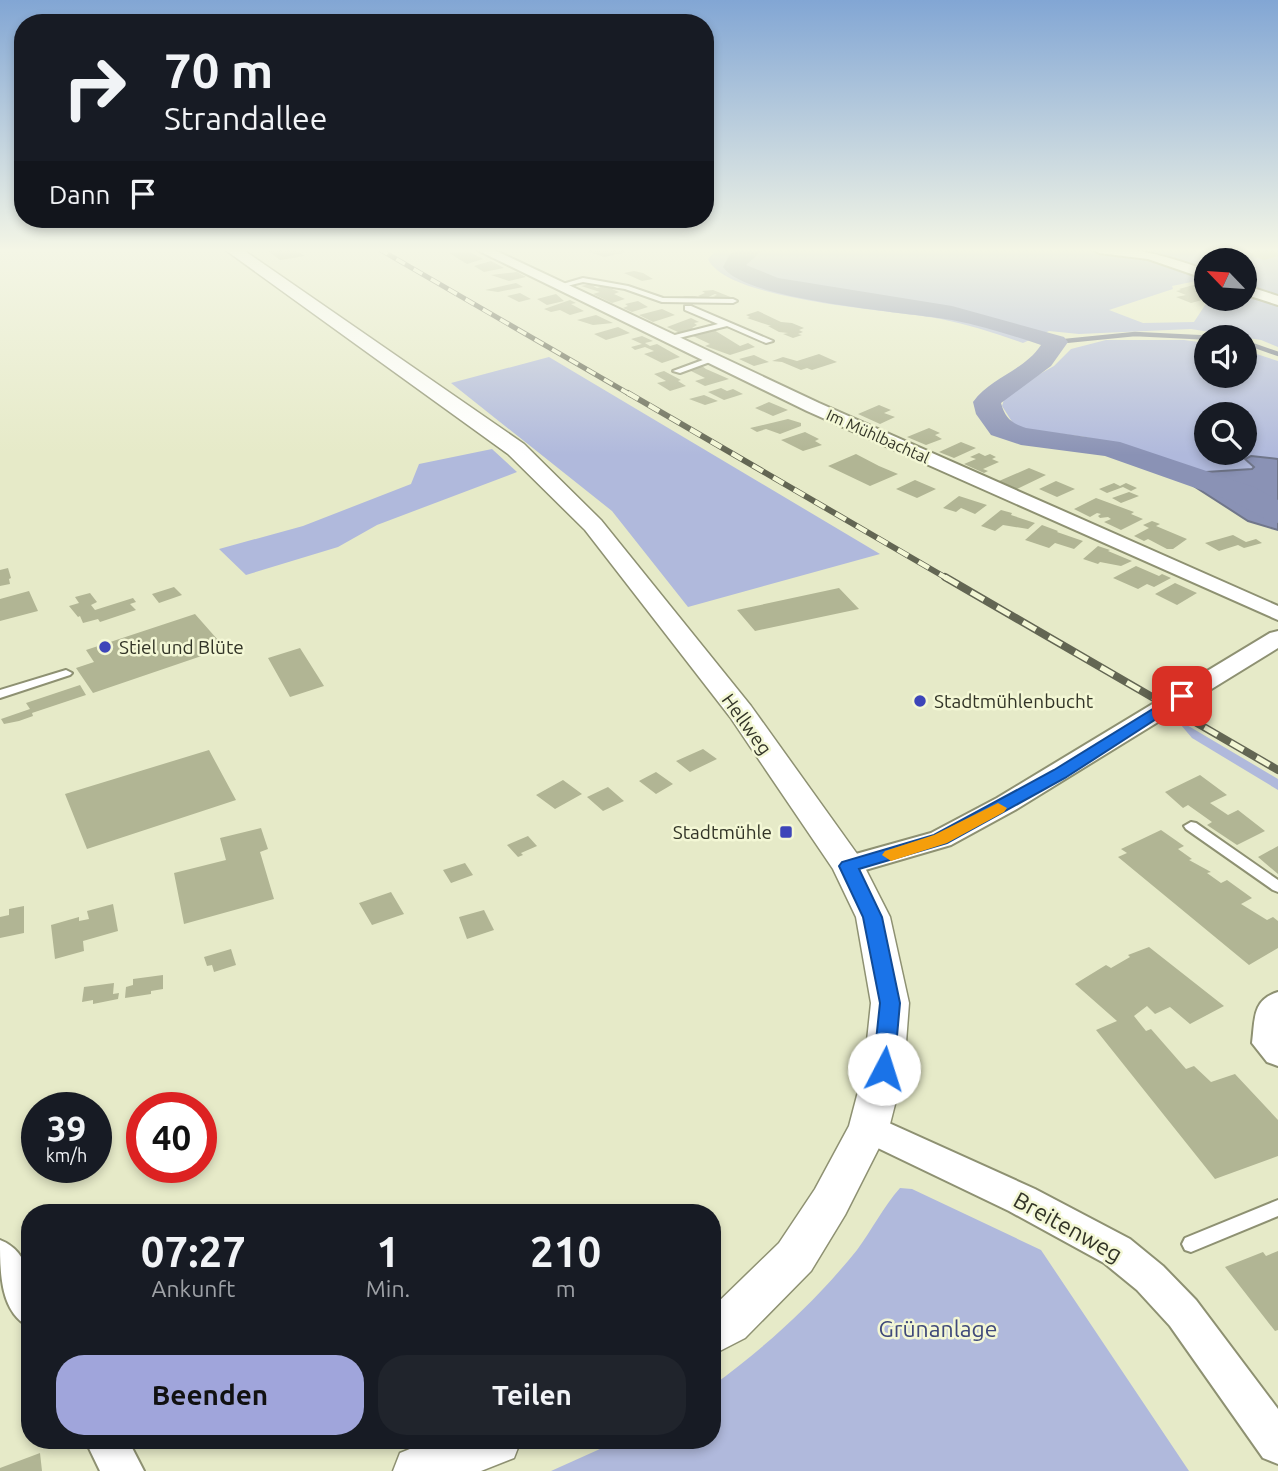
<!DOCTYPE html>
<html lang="de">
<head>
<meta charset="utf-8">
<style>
	:root { --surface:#171b24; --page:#20242c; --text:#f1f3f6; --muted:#9ea1a6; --accent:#a0a5db }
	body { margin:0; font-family:Ubuntu,sans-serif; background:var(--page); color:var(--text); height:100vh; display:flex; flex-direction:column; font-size:26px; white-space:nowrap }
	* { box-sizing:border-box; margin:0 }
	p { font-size:23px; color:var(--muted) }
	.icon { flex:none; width:38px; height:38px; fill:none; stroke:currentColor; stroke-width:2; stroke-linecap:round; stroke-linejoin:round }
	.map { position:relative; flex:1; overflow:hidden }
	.sheet { position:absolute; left:21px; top:1204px; width:700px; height:245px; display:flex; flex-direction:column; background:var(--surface); border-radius:28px; box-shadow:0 4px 10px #0003 }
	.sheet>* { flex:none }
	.top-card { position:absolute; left:14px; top:14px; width:700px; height:214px; border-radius:28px; box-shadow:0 4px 10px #0003; background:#171b24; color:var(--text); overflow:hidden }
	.needle { width:46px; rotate:295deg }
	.fabs { position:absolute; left:1194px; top:248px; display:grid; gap:14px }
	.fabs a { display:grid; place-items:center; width:63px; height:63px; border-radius:50%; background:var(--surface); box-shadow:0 4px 10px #0003; font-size:35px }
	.speed { position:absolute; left:21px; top:1092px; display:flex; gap:14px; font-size:35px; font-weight:700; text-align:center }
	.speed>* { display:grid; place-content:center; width:91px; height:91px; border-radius:50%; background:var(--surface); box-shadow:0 4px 10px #0003; line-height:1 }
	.speed small { font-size:18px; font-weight:400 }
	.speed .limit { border:10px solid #d22; background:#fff; color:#111 }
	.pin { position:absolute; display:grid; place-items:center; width:60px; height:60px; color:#fff; margin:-30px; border-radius:14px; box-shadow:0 4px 10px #0006 }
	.me { position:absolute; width:77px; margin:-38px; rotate:5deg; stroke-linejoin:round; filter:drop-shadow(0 0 5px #0008) }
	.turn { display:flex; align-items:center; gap:24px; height:147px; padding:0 35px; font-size:32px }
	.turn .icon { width:91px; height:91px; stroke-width:2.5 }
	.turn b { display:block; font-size:49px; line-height:60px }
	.then { display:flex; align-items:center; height:66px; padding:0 35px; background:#0003; gap:14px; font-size:26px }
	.eta { display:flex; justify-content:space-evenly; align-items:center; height:119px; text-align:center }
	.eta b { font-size:42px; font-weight:700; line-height:49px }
	.button { display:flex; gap:14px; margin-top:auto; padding:14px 35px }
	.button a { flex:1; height:80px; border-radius:28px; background:var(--accent); color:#111; font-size:28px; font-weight:700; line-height:80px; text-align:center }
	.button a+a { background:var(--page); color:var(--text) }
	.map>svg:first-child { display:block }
	.green { fill:#b0b9dc; fill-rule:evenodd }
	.water { fill:#8a92b5; stroke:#70768a; stroke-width:2 }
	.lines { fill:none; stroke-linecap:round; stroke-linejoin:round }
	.stream { stroke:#70768a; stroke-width:4.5 }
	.river { fill:#8a92b5; fill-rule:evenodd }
	.building { fill:#b1b594 }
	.service-casing { stroke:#8e9172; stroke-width:4 }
	.minor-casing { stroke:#8e9172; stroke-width:4 }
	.tertiary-casing { stroke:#8e9172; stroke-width:3 }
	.service { fill:#fff; fill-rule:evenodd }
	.minor { fill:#fff; fill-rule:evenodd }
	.tertiary { fill:#fff; fill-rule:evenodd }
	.rail-far2-casing { stroke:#636653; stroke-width:5 }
	.rail-far1-casing { stroke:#636653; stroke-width:6 }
	.rail-casing { stroke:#636653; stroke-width:8 }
	.rail-far2 { stroke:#f3f7d5; stroke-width:3.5; stroke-dasharray:10; stroke-linecap:butt }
	.rail-far1 { stroke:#f3f7d5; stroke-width:4.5; stroke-dasharray:12; stroke-linecap:butt }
	.rail { stroke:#f3f7d5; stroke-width:5; stroke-dasharray:15; stroke-linecap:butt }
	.route { fill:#1a73e8; stroke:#114b97; stroke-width:2 }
	.slow { fill:#f59e0b }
	.poi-dot { fill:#3d45b9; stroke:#f3f7d5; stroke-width:2.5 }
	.labels { text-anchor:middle; stroke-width:5; stroke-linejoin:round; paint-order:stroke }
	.far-street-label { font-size:16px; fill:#323427; stroke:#f3f7d5 }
	.poi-label { font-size:19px; fill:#323427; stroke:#f3f7d5; text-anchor:start }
	.street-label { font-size:19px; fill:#323427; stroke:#f3f7d5 }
	.near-street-label { font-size:23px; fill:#323427; stroke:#f3f7d5 }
	.near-park-label { font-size:23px; fill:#3f497a; stroke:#f3f7d5 }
</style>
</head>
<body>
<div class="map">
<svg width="1278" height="1471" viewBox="0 0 1278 1471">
	<rect width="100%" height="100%" fill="#e6eac8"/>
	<!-- green -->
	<path class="green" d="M717 249H1278V347L1261 340 1191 329 1079 334 1049 331 1023 343C996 333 969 325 941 319 894 310 727 301 708 259ZM1206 261H1244V299H1209L1194 322 1143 323 1109 310 1173 289 1172 286 1206 279Z
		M1106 340H1184L1206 343V376H1244V350L1278 361V459L1250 456 1245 459 1255 467 1252 469 1206 472 1124 445 1085 437 1016 428 1002 406 1006 393 1054 366 1071 349ZM1206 415H1244V453H1206Z
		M549 357 880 554 688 607 612 511 451 383Z
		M492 449 517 472 377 525 338 547 246 575 219 549 303 526 411 484 419 464Z
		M1175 718 1278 779V790L1192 738Z
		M900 1188 912 1189 1041 1250 1189 1471H551L620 1440H712V1386C767 1346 814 1303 857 1250 872 1230 883 1207 900 1188Z"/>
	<!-- water -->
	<path class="water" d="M1251 456 1278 459V530L1248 521 1189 483 1206 472 1252 469 1254 467 1245 459Z"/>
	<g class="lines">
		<!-- stream -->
		<path class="stream" d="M1055 342 1135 334 1215 338
			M1244 342 1278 354"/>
		<!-- river -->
		<path class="river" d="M740 249H764L746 265 778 278 952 306 1064 337 1068 342 1051 366 1001 403C1005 418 1011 423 1026 428L1120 442 1254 487 1278 500V523L1267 520 1232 501 1105 456 1021 445 991 435 976 414 973 402C991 377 1024 371 1041 345 1012 335 982 326 952 320 907 312 746 301 723 267L730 254Z"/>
	</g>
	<!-- building -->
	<path class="building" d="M287 249H293L305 256 280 260 268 251Z
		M594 249 599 251 621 249 627 252 604 257 584 250Z
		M1265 249 1278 252V256L1264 260 1247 254 1251 250Z
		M468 251 483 259 467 264 449 253Z
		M491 261 504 268 484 272 474 266Z
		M634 271 643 273 653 279 642 281 624 273Z
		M517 272 526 277 509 281 491 275Z
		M516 283 523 287 498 292 485 290Z
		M590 284 597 288 604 286 612 289 619 292 614 294 625 299 612 303 593 294 600 292 581 286Z
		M1197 284 1206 287V294L1199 296 1206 299 1191 303 1176 297 1186 295 1176 291 1181 290 1179 289Z
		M713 290 733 298 723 300 713 296 717 295 715 294 704 299 698 296 689 299 683 296H698L705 293 702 291Z
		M520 293 531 299 519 302 507 296Z
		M556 294 564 301 547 305 537 299Z
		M570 300 576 303 571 304 584 311 570 315 560 310 551 312 544 309Z
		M638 301 648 307 632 312 623 308 628 306 625 304Z
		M662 309 675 315 653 322 639 315Z
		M758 311 781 322 792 323 804 328 799 330 803 332 798 334 802 335 793 338 783 334 788 333 779 332 768 326H771L747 318 750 317 746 315Z
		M596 315 613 323 593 325 577 320Z
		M691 318 699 322 694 323 697 325 692 328 694 329 680 333 667 327Z
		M618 327 630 333 606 340 594 334Z
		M714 330 740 346 748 343 755 347 730 355 705 346 710 344 693 336Z
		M642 336 653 341 645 343 650 346 657 344 680 357 662 363 644 354 654 351 645 347 635 350 631 347 642 344 631 339Z
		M819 354 837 362 812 370 807 368 801 370 782 362 772 361 783 357 797 361Z
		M754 355 769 362 754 366 739 359Z
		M702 366 706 369 729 379 705 386 695 381 705 378 689 370Z
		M664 371 681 380 678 381 686 386 670 391 657 383 666 381 654 374Z
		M721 388 727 391 733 389 743 394 724 400 708 392Z
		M704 395 718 401 705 405 689 399Z
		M769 402 788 410 773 416 755 408Z
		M879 405 891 410 884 413 895 417 880 424 858 414Z
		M788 419 801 423V426L780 434 766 429 757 432 750 428Z
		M929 428 940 433 935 435 942 439 926 445 907 437Z
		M805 432 819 439 815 441 822 445 803 451 781 440Z
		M961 442 976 448 954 458 939 452Z
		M979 453 985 456 990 454 996 457 992 459 999 462 983 469 988 471 984 473 964 464 976 459 970 457Z
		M856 454 879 466 898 474 870 486 828 466Z
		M1029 468 1046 475 1017 489 999 481Z
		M915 480 936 489 917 498 896 489Z
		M1056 481 1075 489 1057 497 1039 489Z
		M1114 483 1120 486 1126 483 1137 488 1131 491 1123 487 1107 493 1099 489Z
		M1129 492 1139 496 1121 503 1112 498Z
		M959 496 987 505 975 514 961 508 956 512 943 508Z
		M1096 498 1134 512 1131 514 1143 519 1121 530 1104 522 1111 519 1108 517 1100 518 1098 516 1101 514 1097 513 1090 517 1074 509Z
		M1001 510 1012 513 1011 515 1035 523 1028 529 1003 525 995 531 981 526Z
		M1152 521 1160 524 1156 526 1187 539 1173 549H1167L1148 539 1144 541 1134 536 1149 528 1143 525Z
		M1042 525 1058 531 1057 532 1083 541 1074 549 1055 543 1049 548 1025 540Z
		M1233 535 1246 542 1256 539 1262 543 1244 548 1238 545 1219 551 1205 543Z
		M1098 546 1110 550 1108 551 1132 561 1121 566 1100 562 1098 564 1083 559Z
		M1136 566 1159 576 1162 574 1171 578 1154 587 1147 584 1138 589 1113 578Z
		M8 568 11 578 9 579 10 584 0 586V570Z
		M1175 583 1197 593 1177 605 1155 594Z
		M174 587 182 595 159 603 152 594Z
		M839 588 859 609 755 631 737 610Z
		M29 591 38 611 0 621V599Z
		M90 593 97 602 91 605 95 610 133 598 136 602 130 604 136 610 100 622 98 619 83 623 80 616 78 617 69 606 79 603 75 597Z
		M195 614 225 648 93 693 76 668 94 662 86 650Z
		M300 648 324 686 290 697 268 658Z
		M80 685 86 695 32 713 33 716 19 721 4 724 1 719 30 709 26 703Z
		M703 749 717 759 690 772 676 761Z
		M209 750 236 800 87 849 65 794Z
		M656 772 673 784 656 794 639 781Z
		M1200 775 1227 795 1210 803 1228 815 1238 810 1265 831 1237 845 1207 825 1212 822 1188 805 1183 808 1165 792Z
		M563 780 582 794 555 809 536 795Z
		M608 787 624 801 603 811 587 797Z
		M261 828 268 849 260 852 274 899 184 924 174 873 226 860 220 838Z
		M1161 830 1184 846 1178 849 1192 859 1189 860 1211 872 1207 873 1221 883 1227 880 1252 898 1241 904 1267 920 1273 917 1278 921V948L1249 965 1118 857 1127 853 1121 849Z
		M528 836 537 846 521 853 523 855 518 857 507 845Z
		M1278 846V874L1258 857Z
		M465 863 473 875 451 883 443 870Z
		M391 892 404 914 372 925 359 903Z
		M113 904 118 931 83 941 84 951 55 959 51 925 79 917V921L89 919 87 911Z
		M24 906V933L0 938V917L9 915V909Z
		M484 910 494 930 467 939 459 917Z
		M1149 947 1224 1006 1190 1024 1170 1007 1155 1014 1147 1006 1134 1016 1146 1031 1151 1029 1186 1069 1194 1066 1211 1082 1235 1074 1278 1120V1156L1215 1179 1096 1030 1117 1021 1075 984 1106 965 1111 968 1130 957 1128 955Z
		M231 949 236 965 214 972 212 965 207 966 204 957Z
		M163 975V989L151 991V994L125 998 126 987 133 985V979Z
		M114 983 113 994 119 993 118 999 93 1004V1000L82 1002 84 987Z
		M1278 1251V1330L1275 1331 1225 1267 1263 1252 1266 1256Z
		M40 1453 42 1471H0V1468Z"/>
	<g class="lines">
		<defs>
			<path id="service" d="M583 278 628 286 663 298 733 299 737 301 733 303 662 302 625 289 583 282 559 288 556 286Z
				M685 306H691L773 341 766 343 727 326 667 341V337L718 324 685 310Z
				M711 357 718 359 680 373 673 371Z
				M66 670 72 673 70 675 0 698V690Z
				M1191 822 1196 823 1278 880V892L1273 890 1186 829 1184 826Z
				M1278 1200V1216L1191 1252 1185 1250 1182 1244 1185 1238Z"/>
			<path id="minor" d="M475 249H492L819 403 1278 606V620L807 411Z
				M1092 249C1135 246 1166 256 1206 270V279L1148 259 1099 253Z
				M1244 285 1278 296V305L1244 294Z
				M1278 631V648L1015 810 951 845 848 875 838 873 834 866 838 859 931 833 997 798 1270 633Z
				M1278 992V1066L1267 1062 1252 1043C1255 1019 1252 1000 1278 992Z
				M869 1114 1035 1189 1130 1239 1163 1266 1196 1300 1278 1409V1464L1263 1458 1170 1326 1137 1290 1104 1263 1009 1211 857 1138 852 1128 857 1118Z
				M0 1240C36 1254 30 1295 30 1327 0 1313 0 1272 0 1240Z
				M85 1440H128L144 1471H100Z"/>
			<path id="tertiary" d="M224 249H242L524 444 601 520 751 706 860 858 890 917 909 1003 904 1069 889 1128 845 1215 811 1271 745 1338 712 1355V1308L779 1243 815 1189 849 1126 864 1069 871 1003 856 917 833 869 730 717 585 530 508 454Z
				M432 1440H521L514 1458 481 1471H393L400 1453Z"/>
		</defs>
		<!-- service casing -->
		<use href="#service" class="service-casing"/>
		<!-- minor casing -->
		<use href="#minor" class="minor-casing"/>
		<!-- tertiary casing -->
		<use href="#tertiary" class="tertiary-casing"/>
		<!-- service -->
		<use href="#service" class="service"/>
		<!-- minor -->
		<use href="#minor" class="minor"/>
		<!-- tertiary -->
		<use href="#tertiary" class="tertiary"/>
		<defs>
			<path id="rail-far2" d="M379 249 631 395"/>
			<path id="rail-far1" d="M628 393 948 579"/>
			<path id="rail" d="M945 577 1278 770"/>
		</defs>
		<!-- rail-far2 casing -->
		<use href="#rail-far2" class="rail-far2-casing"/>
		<!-- rail-far1 casing -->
		<use href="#rail-far1" class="rail-far1-casing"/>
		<!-- rail casing -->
		<use href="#rail" class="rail-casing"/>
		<!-- rail-far2 -->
		<use href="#rail-far2" class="rail-far2"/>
		<!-- rail-far1 -->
		<use href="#rail-far1" class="rail-far1"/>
		<!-- rail -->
		<use href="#rail" class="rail"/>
	</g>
	<!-- sky -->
	<linearGradient id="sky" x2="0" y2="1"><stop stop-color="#82a6d4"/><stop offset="0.55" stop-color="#f4f6e6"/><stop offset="1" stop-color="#f4f6e6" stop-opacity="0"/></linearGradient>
	<rect width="1278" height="455" fill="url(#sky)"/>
	<!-- route -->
	<path class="route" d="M1182 691 1189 696 1187 699 1065 778 947 843 859 869 882 917 900 1003 894 1069 891 1075 884 1077 876 1075 873 1069 880 1003 863 917 839 866 842 862 934 835 1054 770Z"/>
	<!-- slow -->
	<path class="slow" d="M998 803 1007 808 1004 812 947 843 891 861 882 855 885 851 934 835Z"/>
	<!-- markers -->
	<g class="poi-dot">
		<circle cx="105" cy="647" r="7"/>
		<circle cx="920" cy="701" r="7"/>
		<rect x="779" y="825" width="14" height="14" rx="3.5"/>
	</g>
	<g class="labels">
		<!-- far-street labels -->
		<g class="far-street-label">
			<text transform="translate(878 436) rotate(24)" y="6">Im Mühlbachtal</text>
		</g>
		<!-- poi labels -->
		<g class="poi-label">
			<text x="119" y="654">Stiel und Blüte</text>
			<text x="934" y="708">Stadtmühlenbucht</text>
			<text x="772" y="839" text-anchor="end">Stadtmühle</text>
		</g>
		<!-- street labels -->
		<g class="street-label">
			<text transform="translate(747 724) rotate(54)" y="7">Hellweg</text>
		</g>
		<!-- near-street labels -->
		<g class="near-street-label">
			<text transform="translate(1068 1227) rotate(29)" y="8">Breitenweg</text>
		</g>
		<!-- near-park labels -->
		<g class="near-park-label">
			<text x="938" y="1337">Grünanlage</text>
		</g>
	</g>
</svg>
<div class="fabs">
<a><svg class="needle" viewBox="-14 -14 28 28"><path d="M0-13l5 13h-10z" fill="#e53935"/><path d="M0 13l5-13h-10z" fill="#9ea1a6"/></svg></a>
<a><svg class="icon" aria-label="sound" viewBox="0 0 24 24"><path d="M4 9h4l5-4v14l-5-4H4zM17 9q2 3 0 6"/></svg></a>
<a><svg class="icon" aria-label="search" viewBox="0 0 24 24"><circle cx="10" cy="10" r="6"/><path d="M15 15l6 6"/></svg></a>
</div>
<div class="speed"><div>39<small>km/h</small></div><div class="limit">40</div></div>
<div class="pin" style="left:1182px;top:696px;background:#d93025"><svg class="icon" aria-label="arrive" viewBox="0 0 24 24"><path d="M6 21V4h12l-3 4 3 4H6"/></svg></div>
<svg class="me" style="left:884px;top:1069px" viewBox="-20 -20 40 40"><circle r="19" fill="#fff"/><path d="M0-13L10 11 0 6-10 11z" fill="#1a73e8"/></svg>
<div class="top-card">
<div class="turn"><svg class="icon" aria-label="right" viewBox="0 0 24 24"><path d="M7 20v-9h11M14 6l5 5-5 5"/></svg><div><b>70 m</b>Strandallee</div></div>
<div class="then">Dann<svg class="icon" aria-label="arrive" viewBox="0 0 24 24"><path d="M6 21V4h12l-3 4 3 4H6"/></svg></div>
</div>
<section class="sheet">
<div class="eta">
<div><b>07:27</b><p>Ankunft</p></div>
<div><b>1</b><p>Min.</p></div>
<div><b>210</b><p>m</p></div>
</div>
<div class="button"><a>Beenden</a><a>Teilen</a></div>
</section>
</div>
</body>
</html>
